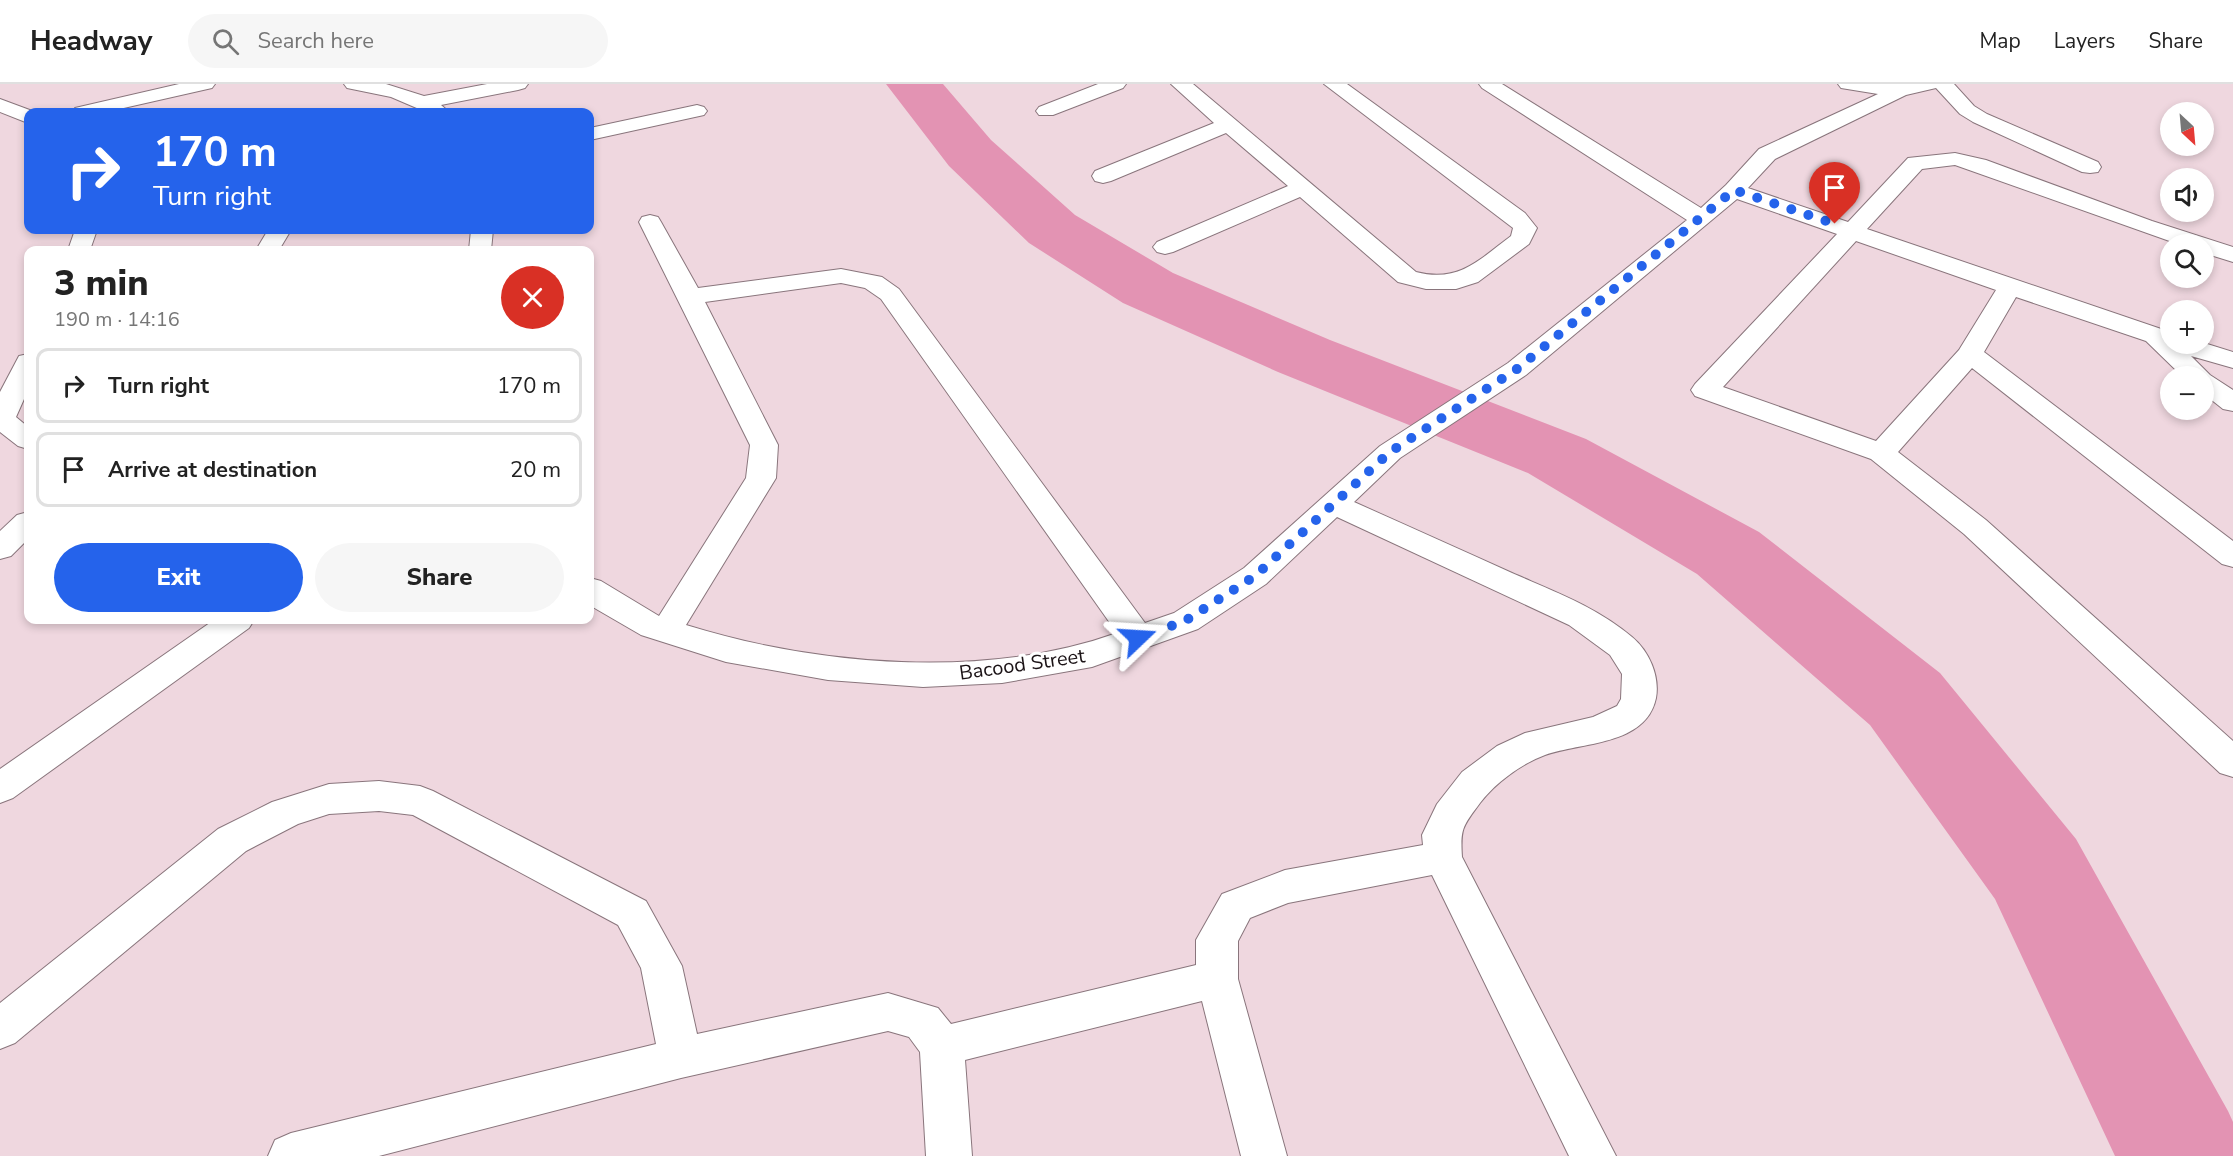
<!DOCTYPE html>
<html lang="en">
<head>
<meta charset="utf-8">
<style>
	:root { --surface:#fff; --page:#f6f6f6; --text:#222; --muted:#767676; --line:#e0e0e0; --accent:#2563eb }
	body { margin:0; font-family:"Nunito Sans",sans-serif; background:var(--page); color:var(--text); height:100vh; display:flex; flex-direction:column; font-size:22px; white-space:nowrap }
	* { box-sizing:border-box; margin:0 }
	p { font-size:20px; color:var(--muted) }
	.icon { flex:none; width:33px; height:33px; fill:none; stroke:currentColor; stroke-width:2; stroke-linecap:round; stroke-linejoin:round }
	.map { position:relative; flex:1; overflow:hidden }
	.side { position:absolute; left:24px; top:162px; width:570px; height:378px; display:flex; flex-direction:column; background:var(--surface); border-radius:12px; box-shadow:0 3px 9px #0003 }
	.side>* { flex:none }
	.guide { position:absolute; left:24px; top:24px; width:570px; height:126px; border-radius:12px; box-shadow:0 3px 9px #0003; background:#2563eb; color:#fff; overflow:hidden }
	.needle { width:39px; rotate:154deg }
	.fabs { position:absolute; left:2160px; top:18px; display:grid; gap:12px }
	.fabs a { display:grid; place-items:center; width:54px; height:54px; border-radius:50%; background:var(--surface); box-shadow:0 3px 9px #0003; font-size:30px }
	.pin { position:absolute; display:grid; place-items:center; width:51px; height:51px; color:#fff; margin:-62px -26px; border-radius:50% 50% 50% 0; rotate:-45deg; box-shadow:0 0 6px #0007 }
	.pin .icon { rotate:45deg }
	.me { position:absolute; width:66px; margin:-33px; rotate:70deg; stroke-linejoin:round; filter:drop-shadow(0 0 4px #0008) }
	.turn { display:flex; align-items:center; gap:21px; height:126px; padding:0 30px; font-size:27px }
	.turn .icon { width:78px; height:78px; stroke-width:2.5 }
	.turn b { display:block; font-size:42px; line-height:51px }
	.round { display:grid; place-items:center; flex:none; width:63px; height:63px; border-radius:32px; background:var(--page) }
	.summary { display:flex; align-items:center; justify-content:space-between; height:102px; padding:0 30px }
	h1 { font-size:36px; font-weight:800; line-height:45px }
	.action { display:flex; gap:12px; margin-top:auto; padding:12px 30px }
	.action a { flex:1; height:69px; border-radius:36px; background:var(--accent); color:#fff; font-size:24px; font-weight:800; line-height:69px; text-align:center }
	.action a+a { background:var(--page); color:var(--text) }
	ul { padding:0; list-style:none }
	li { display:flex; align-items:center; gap:18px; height:75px; margin:0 12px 9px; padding:0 18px; border:3px solid var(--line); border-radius:12px }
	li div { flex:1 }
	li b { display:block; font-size:22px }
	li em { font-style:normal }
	header { display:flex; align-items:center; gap:36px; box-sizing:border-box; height:84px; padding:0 30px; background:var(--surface); border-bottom:2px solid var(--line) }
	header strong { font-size:28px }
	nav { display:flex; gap:33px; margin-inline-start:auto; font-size:21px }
	.search { width:420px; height:54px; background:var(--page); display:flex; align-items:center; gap:15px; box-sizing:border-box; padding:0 21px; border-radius:33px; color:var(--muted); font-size:22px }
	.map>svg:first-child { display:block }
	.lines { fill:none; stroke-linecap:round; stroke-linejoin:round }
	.river { fill:#e393b3; fill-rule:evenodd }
	.minor-casing { stroke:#89757c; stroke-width:2 }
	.minor { fill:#fff; fill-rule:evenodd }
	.route { stroke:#2563eb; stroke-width:10; stroke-dasharray:0 18 }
	.labels { text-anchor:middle; stroke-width:6; stroke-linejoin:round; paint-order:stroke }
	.street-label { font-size:20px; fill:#1b1316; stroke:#fff }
</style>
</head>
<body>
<header>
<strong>Headway</strong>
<div class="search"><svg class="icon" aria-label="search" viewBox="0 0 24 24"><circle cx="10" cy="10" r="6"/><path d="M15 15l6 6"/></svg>Search here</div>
<nav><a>Map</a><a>Layers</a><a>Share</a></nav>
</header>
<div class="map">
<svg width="2233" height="1072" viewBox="0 0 2233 1072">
	<rect width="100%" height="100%" fill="#efd7df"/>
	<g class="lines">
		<!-- river -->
		<path class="river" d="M886 0H943L991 56 1075 131 1173 189 1330 256 1586 355 1759 448 1940 589 2076 755 2228 1027 2233 1038V1072H2115L1995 815 1870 641 1697 490 1528 389 1278 288 1123 219 1029 159 949 82Z"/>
		<defs>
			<path id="minor" d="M179 0H215L212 4 106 28H72L75 24Z
				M344 0H386L424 12 487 0H528L525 4 518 6 441 21 449 28H426L391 13 347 4Z
				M1098 0H1126L1123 4 1053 31H1039L1036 27 1039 23Z
				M1171 0H1193L1416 188C1459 199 1479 176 1511 152L1513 144 1324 0H1347L1525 129 1537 144 1529 160 1478 198 1456 205H1426L1398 198 1300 113 1173 168 1165 170 1157 168 1153 163 1157 158 1288 102 1226 49 1111 97 1103 99 1095 97 1092 92 1095 87 1214 39Z
				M1479 0H1502L1701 124 1726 101 1759 65 1878 10 1841 4 1838 0H1954L1974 22 1987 30 2098 78 2101 83 2098 88 2090 89 2082 88 1973 38 1960 30 1936 4 1906 11 1775 75 1748 104 1848 138 1908 74 1955 69 1986 76 2152 137 2233 163V178L2204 169V160H2178L1955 81 1922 85 1867 145 2170 248V260L2204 259 2233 268V284L2191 272 2210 291 2233 306V327L2223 325 2204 310V292H2182L2146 257 2016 213 1984 268 2233 457V483L2222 480 1972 284 1898 368 1986 436 2233 657V693L2220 689 1964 450 1871 375 1695 312 1691 306 1695 300 1837 150 1737 115 1526 291 1400 374 1354 418C1406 441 1459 465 1512 489 1553 507 1597 523 1632 553 1649 567 1660 592 1656 614 1646 662 1581 658 1545 671 1521 680 1495 699 1480 719 1463 742 1460 744 1462 773L1616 1072H1569L1432 791 1288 819 1250 834 1238 857V895L1287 1072H1241L1202 917 965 976 972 1072H926L920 968 909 953 888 947 681 994 379 1072H268L275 1056 291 1049 656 960 641 884 618 841 413 731 379 727 329 730 298 740 246 767 15 959 0 965V919L218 745 272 718 329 700 379 697 420 702 433 707 646 817 682 882 697 950 888 909 938 924 951 940 1196 881V856L1222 810 1285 786 1423 761 1422 751 1437 720 1462 688 1497 662 1525 649 1593 633 1617 622 1621 615 1622 590 1610 571 1569 541 1337 433 1266 500 1198 545 1092 583 1002 599 923 603 828 596 726 578 641 551 591 522 590 494 601 497 659 532 746 394 750 361 639 138 642 133 650 131 658 133 661 138 698 204 841 185 882 193 899 205 1145 539 1174 529 1244 484 1380 362 1508 279 1687 136 1482 4ZM1856 157 1996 206 1959 266 1876 357 1723 303ZM841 199 865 204 881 215 1117 549C986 596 818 582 686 541L776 394 778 361 705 218Z
				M0 15 35 28H28V39L0 28Z
				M697 21 704 23 707 27 704 31 590 56V44Z
				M75 146H97L90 166H68Z
				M268 146H291L279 166H256Z
				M471 146H493L491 166H469Z
				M28 270V306L16 333 28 343V365L18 362 0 348V308L19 272Z
				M28 428V455L11 472 0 475V447L17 431Z
				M214 536H254L249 544 13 714 0 719V685Z"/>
		</defs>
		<!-- minor casing -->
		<use href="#minor" class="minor-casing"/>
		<!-- minor -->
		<use href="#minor" class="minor"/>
	</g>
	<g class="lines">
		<!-- route -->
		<path class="route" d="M1138 554 1185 537 1255 492 1390 368 1517 285 1734 106 1835 140"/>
	</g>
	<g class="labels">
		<!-- street labels -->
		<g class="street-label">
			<text transform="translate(1022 580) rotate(-8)" y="7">Bacood Street</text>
		</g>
	</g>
</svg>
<div class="fabs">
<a><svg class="needle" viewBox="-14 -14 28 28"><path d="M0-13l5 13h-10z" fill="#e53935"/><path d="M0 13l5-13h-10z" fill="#767676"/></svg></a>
<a><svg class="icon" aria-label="sound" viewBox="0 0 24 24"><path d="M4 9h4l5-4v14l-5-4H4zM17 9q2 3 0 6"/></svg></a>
<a><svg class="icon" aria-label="search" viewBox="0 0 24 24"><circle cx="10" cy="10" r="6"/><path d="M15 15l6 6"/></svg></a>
<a>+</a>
<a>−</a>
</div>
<div class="pin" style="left:1835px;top:140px;background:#d93025"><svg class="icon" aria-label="arrive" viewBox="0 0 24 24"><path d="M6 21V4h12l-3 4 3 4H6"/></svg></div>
<svg class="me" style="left:1138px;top:554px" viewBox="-20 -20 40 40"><path d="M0-17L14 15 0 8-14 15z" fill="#2563eb" stroke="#fff" stroke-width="4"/></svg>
<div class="guide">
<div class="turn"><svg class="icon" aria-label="right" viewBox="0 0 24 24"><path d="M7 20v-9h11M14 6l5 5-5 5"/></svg><div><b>170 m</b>Turn right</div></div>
</div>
<section class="side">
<div class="summary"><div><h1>3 min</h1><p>190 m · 14:16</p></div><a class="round" style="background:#d93025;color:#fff"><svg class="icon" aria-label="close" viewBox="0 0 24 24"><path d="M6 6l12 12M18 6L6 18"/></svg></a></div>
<ul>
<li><svg class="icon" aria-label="right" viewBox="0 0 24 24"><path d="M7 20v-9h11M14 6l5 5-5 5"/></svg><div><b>Turn right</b></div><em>170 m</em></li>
<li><svg class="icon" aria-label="arrive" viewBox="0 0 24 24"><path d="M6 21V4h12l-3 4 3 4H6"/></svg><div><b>Arrive at destination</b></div><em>20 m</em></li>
</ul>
<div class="action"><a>Exit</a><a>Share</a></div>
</section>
</div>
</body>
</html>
